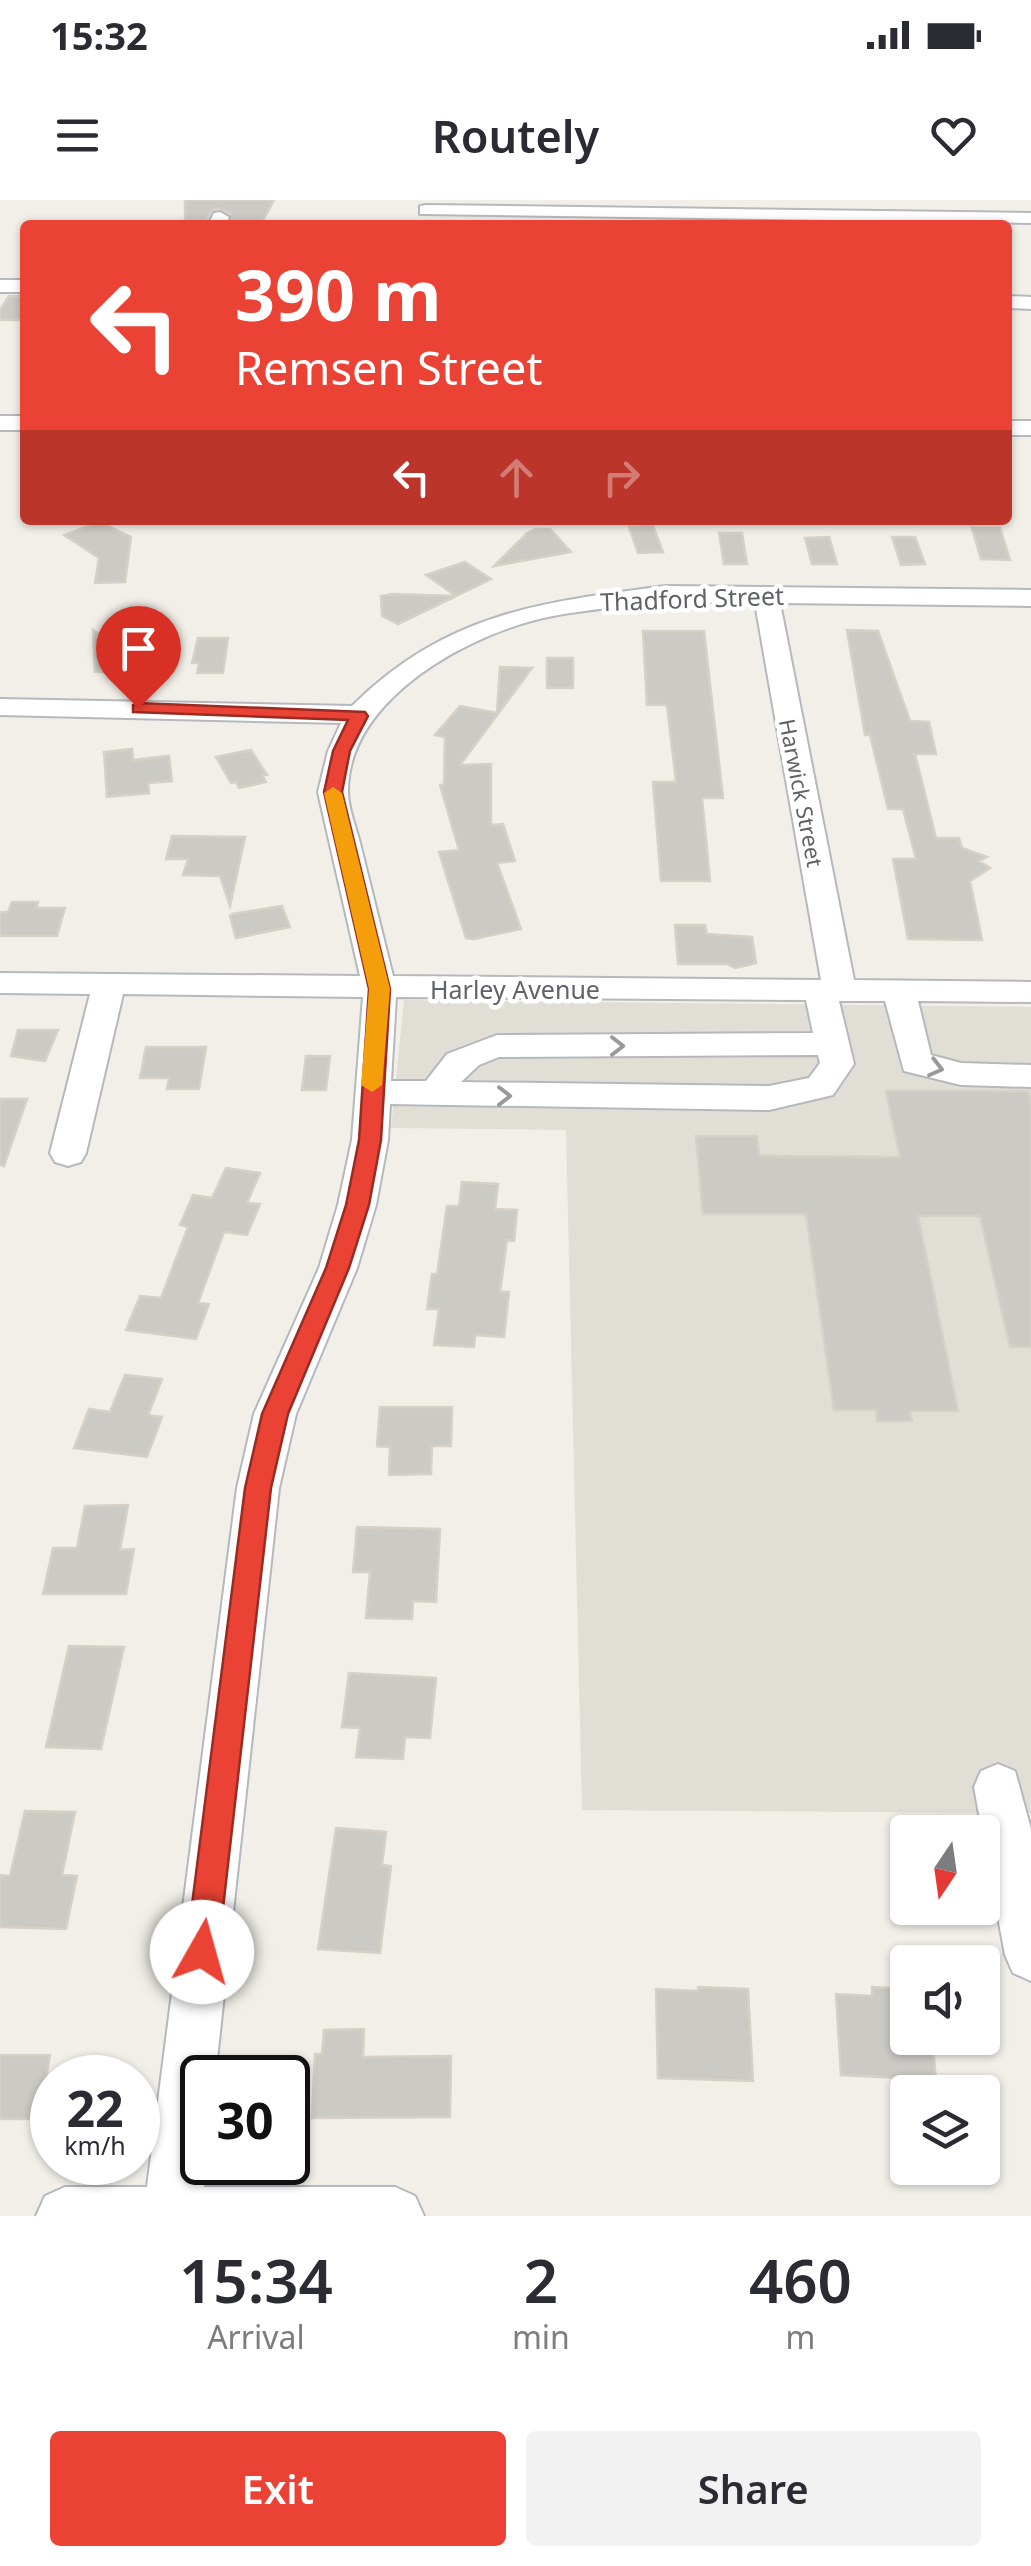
<!DOCTYPE html>
<html lang="en">
<head>
<meta charset="utf-8">
<style>
	:root { --surface:#fff; --page:#f2f2f3; --text:#2b2b33; --muted:#7c7c81; --accent:#ea4335 }
	body { margin:0; font-family:"Noto Sans",sans-serif; background:var(--page); color:var(--text); height:100vh; display:flex; flex-direction:column; font-size:38px; white-space:nowrap }
	* { box-sizing:border-box; margin:0 }
	p { font-size:32px; color:var(--muted) }
	.icon { flex:none; width:55px; height:55px; fill:none; stroke:currentColor; stroke-width:2; stroke-linecap:round; stroke-linejoin:round }
	.map { position:relative; height:2016px; overflow:hidden }
	.details { display:flex; flex-direction:column; background:var(--surface); flex:1 }
	.details>* { flex:none }
	.banner { position:absolute; left:20px; top:20px; width:992px; height:305px; border-radius:10px; box-shadow:0 2px 8px #0004; background:#ea4335; color:#fff; overflow:hidden }
	.needle { width:65px; rotate:193deg }
	.buttons { position:absolute; left:890px; top:1615px; display:grid; gap:20px }
	.buttons a { display:grid; place-items:center; width:110px; height:110px; border-radius:10px; background:var(--surface); box-shadow:0 2px 8px #0004; font-size:50px }
	.speed { position:absolute; left:30px; top:1855px; display:flex; gap:20px; font-size:50px; font-weight:700; text-align:center }
	.speed>* { display:grid; place-content:center; width:130px; height:130px; border-radius:50%; background:var(--surface); box-shadow:0 2px 8px #0004; line-height:1 }
	.speed small { font-size:25px; font-weight:400 }
	.speed .limit { border:5px solid #111; border-radius:15px; background:#fff; color:#111 }
	.pin { position:absolute; display:grid; place-items:center; width:85px; height:85px; color:#fff; margin:-102px -42px; border-radius:50% 50% 50% 0; rotate:-45deg; box-shadow:0 0 10px #0007 }
	.pin .icon { rotate:45deg }
	.me { position:absolute; width:110px; margin:-55px; rotate:7deg; stroke-linejoin:round; filter:drop-shadow(0 0 8px #0008) }
	.turn { display:flex; align-items:center; gap:35px; height:210px; padding:0 50px; font-size:45px }
	.turn .icon { width:130px; height:130px; stroke-width:2.5 }
	.turn b { display:block; font-size:70px; line-height:85px }
	.lanes { display:flex; align-items:center; height:95px; padding:0 50px; background:#0003; justify-content:center; gap:50px; direction:ltr }
	.lanes .off { opacity:.35 }
	.eta { display:flex; justify-content:space-evenly; align-items:center; height:170px; text-align:center }
	.eta b { font-size:60px; font-weight:600; line-height:70px }
	.cta { display:flex; gap:20px; margin-top:auto; padding:20px 50px }
	.cta a { flex:1; height:115px; border-radius:10px; background:var(--accent); color:#fff; font-size:40px; font-weight:600; line-height:115px; text-align:center }
	.cta a+a { background:var(--page); color:var(--text) }
	.status { display:flex; justify-content:space-between; align-items:center; height:70px; padding:0 50px; background:var(--surface); direction:ltr }
	.status svg { height:28px; fill:currentColor }
	header { display:flex; justify-content:space-between; align-items:center; height:130px; padding:0 50px; background:var(--surface); font-size:45px; font-weight:600 }
	.map>svg:first-child { display:block }
	.education { fill:#e1ded6 }
	.building { fill:#cccac5; stroke:#d6d1c6; stroke-width:2.5 }
	.lines { fill:none; stroke-linecap:round; stroke-linejoin:round }
	.minor-casing { stroke:#b5b8bc; stroke-width:4 }
	.minor { fill:#fff; fill-rule:evenodd }
	.oneway { stroke:#979a9d }
	.route { fill:#ea4335; stroke:#982c22; stroke-width:2.5 }
	.slow { fill:#f59e0b }
	.labels { text-anchor:middle; stroke-width:9; stroke-linejoin:round; paint-order:stroke }
	.far-street-label { font-size:22px; fill:#5f6368; stroke:#fff }
	.street-label { font-size:25px; fill:#5f6368; stroke:#fff }
</style>
</head>
<body>
<div class="status"><b>15:32</b><svg viewBox="0 0 49 12"><path d="M0 12V9h3v3zM5 12V6h3v6zM10 12V3h3v9zM15 12V0h3v12zM26 1h20v11H26zM47 4h2v5h-2z"/></svg></div>
<header><svg class="icon" aria-label="menu" viewBox="0 0 24 24"><path d="M4 6h16M4 12h16M4 18h16"/></svg>Routely<svg class="icon" aria-label="heart" viewBox="0 0 24 24"><path d="M12 20l-8-8c-3-5 5-10 8-4 3-6 11-1 8 4z"/></svg></header>
<div class="map">
<svg width="1031" height="2016" viewBox="0 0 1031 2016">
	<rect width="100%" height="100%" fill="#f1efe8"/>
	<!-- education -->
	<path class="education" d="M404 800 1031 807V1613L582 1610 566 930 391 928Z"/>
	<!-- building -->
	<path class="building" d="M185 0H274L262 22H231V14L219 8 211 11 206 21 185 20Z
		M9 96H25V120H0V110Z
		M99 322 131 337 125 382 95 383 99 358 64 335Z
		M653 326 663 352 638 353 629 327Z
		M972 328H1000L1010 360 981 359Z
		M535 329H550L571 352 494 366 527 333Z
		M719 333H742L747 364H724Z
		M829 337 837 364H812L805 338Z
		M892 337H915L925 364 901 365Z
		M465 362 491 379 456 396 426 375Z
		M390 395V394L456 396 398 424 382 416 381 396Z
		M93 430 114 444 136 436 126 472H95Z
		M847 430 878 431 910 521 929 522 936 554H915L936 638H959L962 648 987 657 979 661 990 668 970 681 982 740 908 739 893 659H916L903 609H888L870 535H865Z
		M643 431H704L723 598H702L710 681H661L653 582H676L667 505H647Z
		M198 438H228L223 473H197L199 463H192Z
		M547 458H573V488H547Z
		M500 467 532 468 460 565 491 564V625L503 624 515 661 497 663 521 729 474 739 466 738 439 652 459 650 440 585H444L445 537 435 535 460 506 497 513Z
		M132 549 133 560 169 556 172 581 148 583 149 593 107 597 104 552Z
		M251 550 267 575H262L266 582 239 588 236 582 231 583 216 557Z
		M172 636 245 637 230 706 220 676 183 675 188 659H166Z
		M12 702H38L36 708H65L57 736H0V712H8Z
		M282 706 290 727 236 738 230 716 232 714Z
		M675 725H705L707 734 752 737 756 763 735 768 727 764H678Z
		M18 830H58L45 861 11 856Z
		M146 847H206L199 889H167L169 878H140Z
		M306 856H330L326 890H302Z
		M886 891H1028L1031 902V1147H1010L980 1016H918L958 1211H910L912 1221H877L876 1210H834L806 1014H703L696 936H757L759 956 900 957Z
		M0 899H27L4 966 0 965Z
		M226 968 260 973 247 1003 260 1004 247 1035 224 1032 198 1103 209 1104 196 1139 126 1130 140 1096 161 1098 188 1027 180 1025 193 995 212 998Z
		M462 982 498 984 495 1009 517 1010 514 1041 507 1040 500 1092H509L504 1137 475 1135 474 1147 434 1145 439 1109H427L432 1074H437L447 1006H459Z
		M125 1175 162 1179 148 1215 162 1217 147 1257 74 1248 89 1209 110 1212Z
		M380 1207H452L451 1246H432L431 1274 389 1275 390 1247 377 1246Z
		M128 1305 120 1350 134 1349 126 1394H43L53 1348H77L85 1306Z
		M357 1327 440 1329 436 1402 413 1401 412 1419 366 1418 370 1372H353Z
		M69 1446 124 1447 101 1549 46 1547Z
		M349 1473 436 1478 430 1538 405 1537 403 1559 356 1557 360 1528 342 1527Z
		M25 1611 75 1612 62 1675 77 1676 66 1729 0 1727V1675L10 1676Z
		M336 1628 386 1632 382 1665 391 1666 380 1753 318 1749Z
		M698 1787 748 1789 753 1881 658 1878 656 1789 698 1791Z
		M872 1787 908 1789V1838H932L936 1880 841 1875 836 1794 872 1796Z
		M364 1829 363 1857 451 1856 450 1917 312 1918 315 1854H322L324 1830Z
		M0 1855H50L39 1919H0Z"/>
	<g class="lines">
		<defs>
			<path id="minor" d="M426 5 1031 13V23L420 14V6Z
				M220 12 229 17 226 25H208L214 13Z
				M0 80H25V92H0Z
				M1008 96 1031 97V109L1008 108Z
				M0 216H25V230H0Z
				M1008 221H1031V235H1008Z
				M666 386 1031 390V406L780 403 854 780 1031 782V802L918 801 931 855 961 863 1031 865V887L961 885 904 871 885 801H839L854 864 833 895 769 910 390 904 388 940 376 1005 357 1068 296 1214 279 1288 215 1878H202V1962H206L204 1987H395L415 1996 424 2016H36L45 1996 65 1987H147L237 1288 254 1214 319 1068 338 1005 352 940 363 797 123 794 86 953 81 962 68 966 55 962 50 953 90 794 0 793V773L360 776 318 592 328 551 341 523 0 515V499L352 506C446 413 540 402 666 386ZM666 402 755 403 821 780 393 776C382 732 371 688 360 643 356 627 348 608 348 592 347 498 473 431 553 416 590 409 628 406 666 402ZM396 797 806 800 813 833 497 835 447 854 426 881H391ZM818 855 820 863 809 878 769 886 461 882 479 865 499 857Z
				M998 1564 1015 1571 1031 1629V1781L1013 1773 1005 1755 974 1587 981 1571Z"/>
		</defs>
		<!-- minor casing -->
		<use href="#minor" class="minor-casing"/>
		<!-- minor -->
		<use href="#minor" class="minor"/>
	</g>
	<!-- one-way arrows -->
	<defs><path id="oneway-chevron" d="M-2-3.5L2.5 0L-2 3.5" fill="none" stroke-width="1.6" stroke-linecap="round" stroke-linejoin="round" transform="scale(2.5)"/></defs>
	<g class="oneway">
		<use href="#oneway-chevron" transform="translate(617 846)"/>
		<use href="#oneway-chevron" transform="translate(936 868) rotate(14)"/>
		<use href="#oneway-chevron" transform="translate(504 896)"/>
	</g>
	<!-- route -->
	<path class="route" d="M138 503 365 512 368 516 350 551 342 592 390 789 381 940 369 1005 349 1068 288 1214 271 1288 218 1752 213 1763 202 1768 191 1763 186 1752 245 1288 262 1214 326 1068 346 1005 359 940 369 789 324 592 333 551 348 520 133 512V505Z"/>
	<!-- slow -->
	<path class="slow" d="M333 587 342 593 390 789 382 885 372 892 361 885 369 789 324 593Z"/>
	<g class="labels">
		<!-- far-street labels -->
		<g class="far-street-label">
			<text transform="translate(801 593) rotate(79)" y="8">Harwick Street</text>
		</g>
		<!-- street labels -->
		<g class="street-label">
			<text transform="translate(692 399) rotate(-2)" y="9">Thadford Street</text>
			<text x="515" y="799">Harley Avenue</text>
		</g>
	</g>
</svg>
<div class="buttons">
<a><svg class="needle" viewBox="-14 -14 28 28"><path d="M0-13l5 13h-10z" fill="#e53935"/><path d="M0 13l5-13h-10z" fill="#7c7c81"/></svg></a>
<a><svg class="icon" aria-label="sound" viewBox="0 0 24 24"><path d="M4 9h4l5-4v14l-5-4H4zM17 9q2 3 0 6"/></svg></a>
<a><svg class="icon" aria-label="layers" viewBox="0 0 24 24"><path d="M12 4l9 5-9 5-9-5zM3 14l9 5 9-5"/></svg></a>
</div>
<div class="speed"><div>22<small>km/h</small></div><div class="limit">30</div></div>
<div class="pin" style="left:138px;top:508px;background:#d93025"><svg class="icon" aria-label="arrive" viewBox="0 0 24 24"><path d="M6 21V4h12l-3 4 3 4H6"/></svg></div>
<svg class="me" style="left:202px;top:1752px" viewBox="-20 -20 40 40"><circle r="19" fill="#fff"/><path d="M0-13L10 11 0 6-10 11z" fill="#ea4335"/></svg>
<div class="banner">
<div class="turn"><svg class="icon" aria-label="left" viewBox="0 0 24 24"><path d="M17 20v-9H6M10 6l-5 5 5 5"/></svg><div><b>390 m</b>Remsen Street</div></div>
<div class="lanes"><svg class="icon" aria-label="left" viewBox="0 0 24 24"><path d="M17 20v-9H6M10 6l-5 5 5 5"/></svg><svg class="icon off" aria-label="ahead" viewBox="0 0 24 24"><path d="M12 20V5M6 11l6-6 6 6"/></svg><svg class="icon off" aria-label="right" viewBox="0 0 24 24"><path d="M7 20v-9h11M14 6l5 5-5 5"/></svg></div>
</div>
</div>
<section class="details">
<div class="eta">
<div><b>15:34</b><p>Arrival</p></div>
<div><b>2</b><p>min</p></div>
<div><b>460</b><p>m</p></div>
</div>
<div class="cta"><a>Exit</a><a>Share</a></div>
</section>
</body>
</html>
